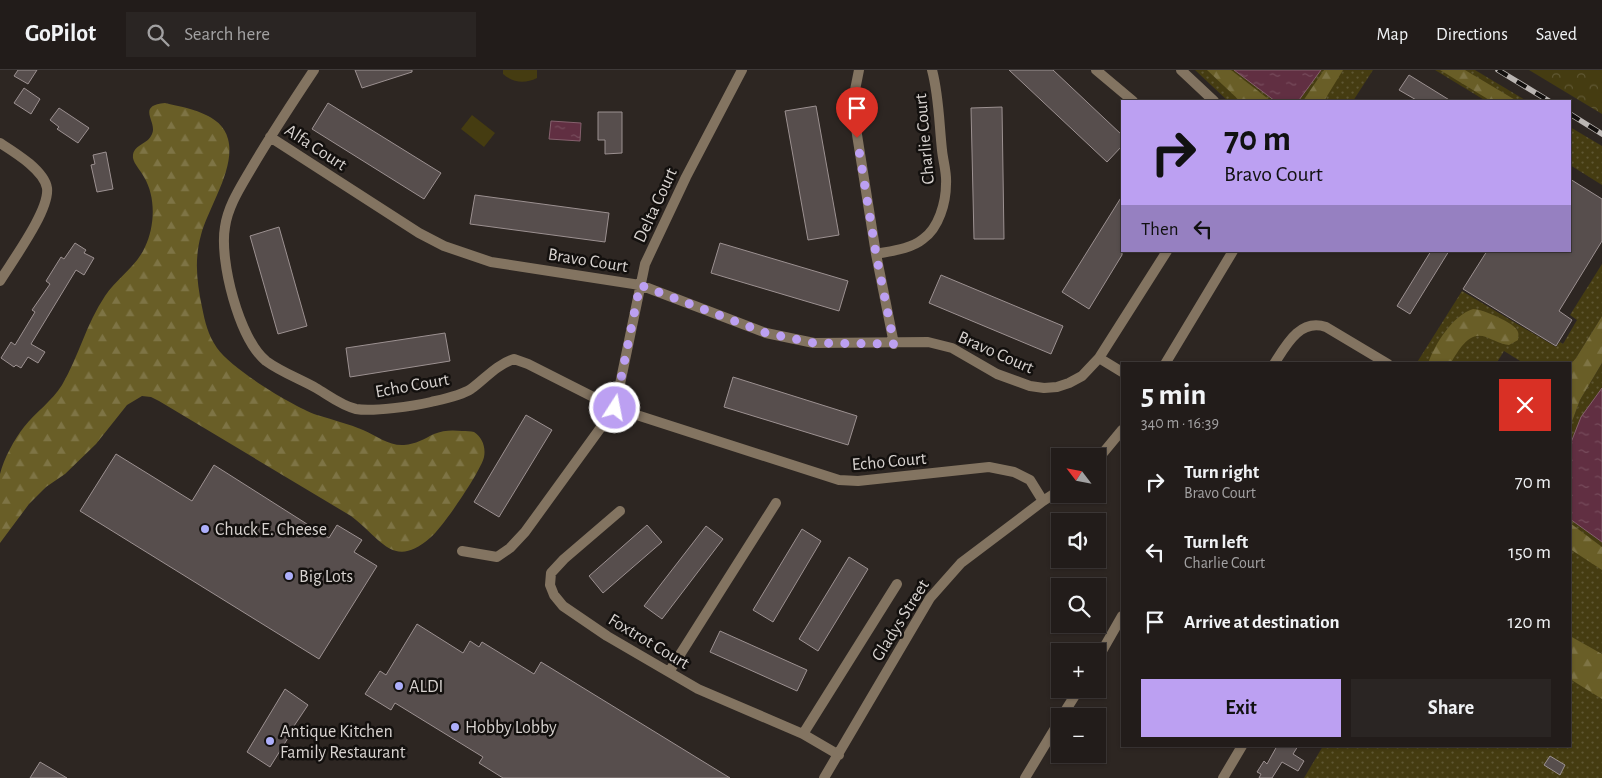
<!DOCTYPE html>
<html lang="en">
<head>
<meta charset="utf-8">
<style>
	:root { --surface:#221c1a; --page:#2a2523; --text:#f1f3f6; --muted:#a2a1a2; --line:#3f3a39; --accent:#bca0f2 }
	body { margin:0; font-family:"Alegreya Sans",sans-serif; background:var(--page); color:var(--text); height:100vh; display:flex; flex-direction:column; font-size:19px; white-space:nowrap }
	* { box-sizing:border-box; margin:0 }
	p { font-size:16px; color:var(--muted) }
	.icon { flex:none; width:28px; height:28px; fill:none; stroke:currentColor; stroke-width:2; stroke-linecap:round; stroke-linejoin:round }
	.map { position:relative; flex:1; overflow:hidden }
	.sheet { position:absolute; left:1121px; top:292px; width:450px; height:385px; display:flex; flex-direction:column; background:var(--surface); border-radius:0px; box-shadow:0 1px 4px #0004,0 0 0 1px var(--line) }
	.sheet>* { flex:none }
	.hud { position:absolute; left:1121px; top:30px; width:450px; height:152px; border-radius:0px; box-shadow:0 1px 4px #0004,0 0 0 1px var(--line); background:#bca0f2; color:#111; overflow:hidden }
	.needle { width:32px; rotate:302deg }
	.buttons { position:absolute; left:1051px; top:378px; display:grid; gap:10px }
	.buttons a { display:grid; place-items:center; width:55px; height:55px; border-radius:0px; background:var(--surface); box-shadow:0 1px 4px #0004,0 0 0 1px var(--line); font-size:25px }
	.pin { position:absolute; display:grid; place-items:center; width:42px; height:42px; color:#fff; margin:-51px -21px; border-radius:50% 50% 50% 0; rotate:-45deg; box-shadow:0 0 5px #0007 }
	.pin .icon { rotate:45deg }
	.me { position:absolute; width:55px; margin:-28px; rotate:11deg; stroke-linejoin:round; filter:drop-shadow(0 0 4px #0008) }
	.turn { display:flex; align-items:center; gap:18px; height:105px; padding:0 20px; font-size:22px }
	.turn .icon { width:65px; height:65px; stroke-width:2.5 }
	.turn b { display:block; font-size:35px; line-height:42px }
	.then { display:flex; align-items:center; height:48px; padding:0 20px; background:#0003; gap:10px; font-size:19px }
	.round { display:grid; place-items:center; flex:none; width:52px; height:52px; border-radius:0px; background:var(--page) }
	.summary { display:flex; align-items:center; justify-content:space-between; height:85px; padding:0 20px }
	h1 { font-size:30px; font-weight:600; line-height:38px }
	.cta { display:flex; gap:10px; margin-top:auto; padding:10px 20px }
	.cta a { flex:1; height:58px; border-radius:0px; background:var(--accent); color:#111; font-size:20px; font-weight:600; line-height:58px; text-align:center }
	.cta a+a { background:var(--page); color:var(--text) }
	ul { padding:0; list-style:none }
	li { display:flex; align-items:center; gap:15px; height:70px; padding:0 20px }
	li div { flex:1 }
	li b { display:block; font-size:19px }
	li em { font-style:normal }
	header { display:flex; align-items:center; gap:30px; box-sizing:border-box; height:70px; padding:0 25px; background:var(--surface); border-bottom:1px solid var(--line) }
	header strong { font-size:24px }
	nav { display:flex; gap:28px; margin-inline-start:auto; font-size:18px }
	.search { width:350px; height:45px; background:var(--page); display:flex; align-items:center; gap:12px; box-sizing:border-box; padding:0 18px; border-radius:0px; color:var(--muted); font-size:19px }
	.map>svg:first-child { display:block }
	.grass { fill:url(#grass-dots) }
	.forest { fill:url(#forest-firs) }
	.park { fill:url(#park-crowns) }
	.pitch { fill:#453c11 }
	.water { fill:url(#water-ripples); stroke:#85606d }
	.building { fill:#574e4d; stroke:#9c9191 }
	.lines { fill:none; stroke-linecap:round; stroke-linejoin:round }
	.street { stroke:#837461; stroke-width:10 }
	.rail-casing { stroke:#bab5b2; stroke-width:5.5 }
	.rail { stroke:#13100e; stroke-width:4; stroke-dasharray:11; stroke-linecap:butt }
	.route { stroke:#bca0f2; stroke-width:9; stroke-dasharray:0 16.2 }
	.poi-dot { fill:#adaffb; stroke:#13100e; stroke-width:2 }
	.labels { text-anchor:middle; stroke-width:5; stroke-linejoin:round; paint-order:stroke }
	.street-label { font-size:18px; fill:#d8d3d0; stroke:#13100e }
	.poi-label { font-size:18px; fill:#d8d3d0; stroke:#13100e; text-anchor:start }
</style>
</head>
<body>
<header>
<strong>GoPilot</strong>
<div class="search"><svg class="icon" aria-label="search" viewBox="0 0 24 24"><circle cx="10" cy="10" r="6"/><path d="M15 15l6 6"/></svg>Search here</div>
<nav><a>Map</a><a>Directions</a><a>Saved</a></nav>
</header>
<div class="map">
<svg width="1602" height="708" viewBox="0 0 1602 708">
	<defs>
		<pattern id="grass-dots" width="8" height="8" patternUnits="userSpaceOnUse" patternTransform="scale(1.25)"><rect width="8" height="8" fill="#453c11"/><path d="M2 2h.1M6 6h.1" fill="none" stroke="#5f5733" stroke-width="1.8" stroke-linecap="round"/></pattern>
		<pattern id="forest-firs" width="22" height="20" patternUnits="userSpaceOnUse" patternTransform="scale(1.25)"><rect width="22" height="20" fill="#695e27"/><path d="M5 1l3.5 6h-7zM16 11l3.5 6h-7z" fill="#7e7445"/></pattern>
		<pattern id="park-crowns" width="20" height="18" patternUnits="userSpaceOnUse" patternTransform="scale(1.25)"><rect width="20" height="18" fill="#453c11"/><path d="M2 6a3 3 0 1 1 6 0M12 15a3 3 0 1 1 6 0" fill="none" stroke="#5f5733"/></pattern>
		<pattern id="water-ripples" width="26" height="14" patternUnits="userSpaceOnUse" patternTransform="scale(1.25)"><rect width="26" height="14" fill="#612f42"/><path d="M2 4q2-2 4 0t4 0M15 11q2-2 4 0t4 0" fill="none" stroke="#774c5c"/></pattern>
	</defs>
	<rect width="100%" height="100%" fill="#2d2622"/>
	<!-- grass -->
	<path class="grass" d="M1195 0H1373L1353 31H1228Z
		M1435 0H1475L1527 31H1486Z
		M1570 57 1602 76V115L1570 95Z
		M1602 194V246L1576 288 1570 295 1525 294 1504 281 1496 294H1416L1462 221 1556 277 1560 272 1563 274 1577 250 1570 245Z
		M1602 293V708H1304L1323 676H1570V357L1580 330Z"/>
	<!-- forest -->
	<path class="forest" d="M1207 0H1231L1271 31H1240Z
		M1324 0H1343L1324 31H1303Z
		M1440 0H1465L1517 31H1491Z
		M165 33C186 38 222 43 228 69 236 98 208 138 201 165 194 190 197 213 202 237 205 252 208 265 217 278 233 300 292 336 317 345 333 350 349 354 363 360 377 366 389 376 404 375 416 374 424 369 434 364 443 360 453 360 462 361 466 361 471 361 474 362 482 367 486 377 484 387 481 401 443 457 431 467 393 501 381 468 351 446L159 331 151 327 142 326 127 335 96 374 65 404 46 417 29 434 0 473C0 456 0 440 0 423 0 418 0 410 0 404 4 388 14 370 24 357 36 342 52 331 62 315 79 286 86 254 105 226 117 208 136 197 145 177 155 156 156 127 144 107 141 101 134 94 133 88 132 75 146 75 151 66 160 53 134 36 165 33Z
		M1473 239C1482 239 1516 253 1518 262 1519 265 1518 267 1518 270L1509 275C1500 274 1494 270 1486 267 1468 260 1458 282 1450 294H1428C1434 275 1453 245 1473 239Z
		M1602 246V293L1580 330 1570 357V295L1576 288Z
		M1570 453 1602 477V500L1570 479Z
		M1570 566 1602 584V629L1570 609Z"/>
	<!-- park -->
	<path class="park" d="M1529 0H1602V44Z"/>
	<!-- pitch -->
	<path class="pitch" d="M503 0H537V8C525 14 513 13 503 4Z
		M472 45 495 63 484 77 461 59Z"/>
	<!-- water -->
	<path class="water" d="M1234 0H1321L1299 30 1275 31Z
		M551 51 581 53 580 71 549 69Z
		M1602 318V472L1570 449V375L1581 347Z"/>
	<!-- building -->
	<path class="building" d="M18 0H37L28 14 14 6Z
		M355 0H412V2L362 18Z
		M1009 0H1053L1122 65V76L1107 92Z
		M1409 5 1451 31H1418L1399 20Z
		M24 18 40 29 31 44 14 33Z
		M328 33 441 103 424 129 312 59Z
		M816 36 839 165 808 170 785 41Z
		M1002 37 1004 169H974L971 38Z
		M59 38 89 58 78 73 57 59 59 57 50 50Z
		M598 42H622V83L605 84V70H598Z
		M106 82 113 119 97 122 91 95 95 94 93 85Z
		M1570 109 1602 129V171L1559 241 1572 250 1556 276 1463 219 1487 181H1570Z
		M475 125 609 143 605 172 470 154Z
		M1122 126V185L1089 239 1062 222Z
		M279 157 307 256 278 264 250 166Z
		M75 173 86 180 84 183 94 188 84 205 76 200 31 274 45 282 38 293 28 287 21 298 16 295 14 297 1 288 11 272 15 275 35 242 32 240 50 214 46 211 61 187 64 189Z
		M720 173 848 211 839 241 711 203Z
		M1431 181H1449L1410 244 1397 236Z
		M941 205 1063 256 1051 284 929 233Z
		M445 263 450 291 350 307 346 278Z
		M733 307 857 346 848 375 724 337Z
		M526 345 552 360 499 447 474 432Z
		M116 384 192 431 214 395 329 468 337 455 362 470 354 482 377 496 319 589 80 441Z
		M647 455 662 472 603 523 589 506Z
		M706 456 723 469 662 549 644 536Z
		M802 459 821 471 773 552 753 540Z
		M849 487 868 499 818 581 799 569Z
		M417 554 463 583 470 571 479 577 482 572 534 604 541 592 730 708H503L479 693 483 687 395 633 391 640 365 624 380 601 386 605Z
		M720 561 807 600 797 621 710 582Z
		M285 619 308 635 292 659 293 660 270 697 247 682Z
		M1277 676H1298L1293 684 1304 691 1298 701 1282 692 1272 708H1259L1261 704 1257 702 1264 691 1267 694Z
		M1550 686 1565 695 1560 705 1544 695Z
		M40 692 67 708H30Z"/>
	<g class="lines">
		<!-- street -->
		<path class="street" d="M314 0C292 33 271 65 251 99 240 118 228 136 225 157 219 190 239 269 266 291 281 302 300 309 316 318 328 325 342 336 356 339 373 342 414 336 431 332 444 329 460 326 471 319 486 308 496 295 514 289L528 294 615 338 839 410 858 411 989 397 1014 402 1030 410 1043 431
			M859 0 853 30 855 52 876 184 894 274
			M1096 0 1133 31
			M1181 0 1214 31
			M270 67 419 163 444 176 491 192 640 215 766 263 814 273 928 272 952 278 997 304 1030 316 1044 318 1057 317 1069 313 1082 306 1099 288 1167 181
			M0 73C14 82 44 100 47 118 50 140 12 191 0 211
			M876 184C891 181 911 179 923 169 939 158 946 132 946 114 947 103 943 91 942 80 939 53 939 26 932 0
			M1099 288 1122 302
			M1165 294 1233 181
			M1274 294C1286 275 1300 248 1326 257L1388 294
			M1098 389 1122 360
			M620 441 564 489 551 503 550 515 554 525 563 536 607 566 698 619 803 664 839 685
			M462 481 497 487 510 478 525 462 615 338 645 194 686 107 742 0
			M1098 588 1122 546
			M669 602 776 433
			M1062 646 1079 619
			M803 664 897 514
			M824 708 930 528 961 493 1043 431 1060 420
			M1025 708 1060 650
			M1223 708 1242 676"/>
		<defs>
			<path id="rail" d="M1498 0 1549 31
				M1570 44 1602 64"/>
		</defs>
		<!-- rail casing -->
		<use href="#rail" class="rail-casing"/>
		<!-- rail -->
		<use href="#rail" class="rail"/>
	</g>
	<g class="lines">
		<!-- route -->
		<path class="route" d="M615 338 640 215 766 263 814 273 894 274 876 184 857 68"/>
	</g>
	<!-- markers -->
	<g class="poi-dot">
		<circle cx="205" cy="459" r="5"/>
		<circle cx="289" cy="506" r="5"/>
		<circle cx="399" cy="616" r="5"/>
		<circle cx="455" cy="657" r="5"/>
		<circle cx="270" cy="671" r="5"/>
	</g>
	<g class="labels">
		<!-- street labels -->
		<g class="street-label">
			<text transform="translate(924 69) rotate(-95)" y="6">Charlie Court</text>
			<text transform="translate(316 77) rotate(33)" y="6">Alfa Court</text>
			<text transform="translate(655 135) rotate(-65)" y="6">Delta Court</text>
			<text transform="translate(588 190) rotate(9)" y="6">Bravo Court</text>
			<text transform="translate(996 282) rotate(24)" y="6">Bravo Court</text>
			<text transform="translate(412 315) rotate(-10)" y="6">Echo Court</text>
			<text transform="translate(889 391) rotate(-5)" y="6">Echo Court</text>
			<text transform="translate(900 550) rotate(-58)" y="6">Gladys Street</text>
			<text transform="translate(649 571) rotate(31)" y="6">Foxtrot Court</text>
		</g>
		<!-- poi labels -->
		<g class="poi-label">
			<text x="215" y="465">Chuck E. Cheese</text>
			<text x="299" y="512">Big Lots</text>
			<text x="409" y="622">ALDI</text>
			<text x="465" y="663">Hobby Lobby</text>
			<text x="280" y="667">Antique Kitchen<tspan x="280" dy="21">Family Restaurant</tspan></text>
		</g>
	</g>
</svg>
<div class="buttons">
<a><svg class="needle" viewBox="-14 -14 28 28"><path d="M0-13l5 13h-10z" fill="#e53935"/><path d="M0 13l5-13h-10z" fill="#a2a1a2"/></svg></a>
<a><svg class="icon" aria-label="sound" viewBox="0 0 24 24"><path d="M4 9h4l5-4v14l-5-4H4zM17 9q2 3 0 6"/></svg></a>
<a><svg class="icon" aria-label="search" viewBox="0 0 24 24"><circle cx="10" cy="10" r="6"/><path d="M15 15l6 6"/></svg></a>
<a>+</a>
<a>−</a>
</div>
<div class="pin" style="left:857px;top:68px;background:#d93025"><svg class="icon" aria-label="arrive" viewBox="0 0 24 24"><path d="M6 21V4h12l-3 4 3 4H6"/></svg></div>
<svg class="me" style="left:615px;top:338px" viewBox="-20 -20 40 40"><circle r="17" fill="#bca0f2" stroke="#fff" stroke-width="3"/><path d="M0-11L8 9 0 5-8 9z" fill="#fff"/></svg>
<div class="hud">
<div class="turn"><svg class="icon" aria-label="right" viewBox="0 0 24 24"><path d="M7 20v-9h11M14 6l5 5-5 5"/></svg><div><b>70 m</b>Bravo Court</div></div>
<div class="then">Then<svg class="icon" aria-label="left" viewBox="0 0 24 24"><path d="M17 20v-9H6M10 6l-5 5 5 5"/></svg></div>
</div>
<section class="sheet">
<div class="summary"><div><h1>5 min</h1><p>340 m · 16:39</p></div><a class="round" style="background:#d93025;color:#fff"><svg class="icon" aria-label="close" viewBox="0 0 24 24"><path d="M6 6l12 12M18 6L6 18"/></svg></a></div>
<ul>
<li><svg class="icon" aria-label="right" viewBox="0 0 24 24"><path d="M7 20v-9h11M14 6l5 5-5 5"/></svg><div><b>Turn right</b><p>Bravo Court</p></div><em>70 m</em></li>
<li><svg class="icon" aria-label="left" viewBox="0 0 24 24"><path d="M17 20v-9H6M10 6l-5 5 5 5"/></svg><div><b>Turn left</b><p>Charlie Court</p></div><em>150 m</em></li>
<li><svg class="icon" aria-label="arrive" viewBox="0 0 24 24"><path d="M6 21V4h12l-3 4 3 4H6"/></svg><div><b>Arrive at destination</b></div><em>120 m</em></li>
</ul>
<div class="cta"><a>Exit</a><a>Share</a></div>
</section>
</div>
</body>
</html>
